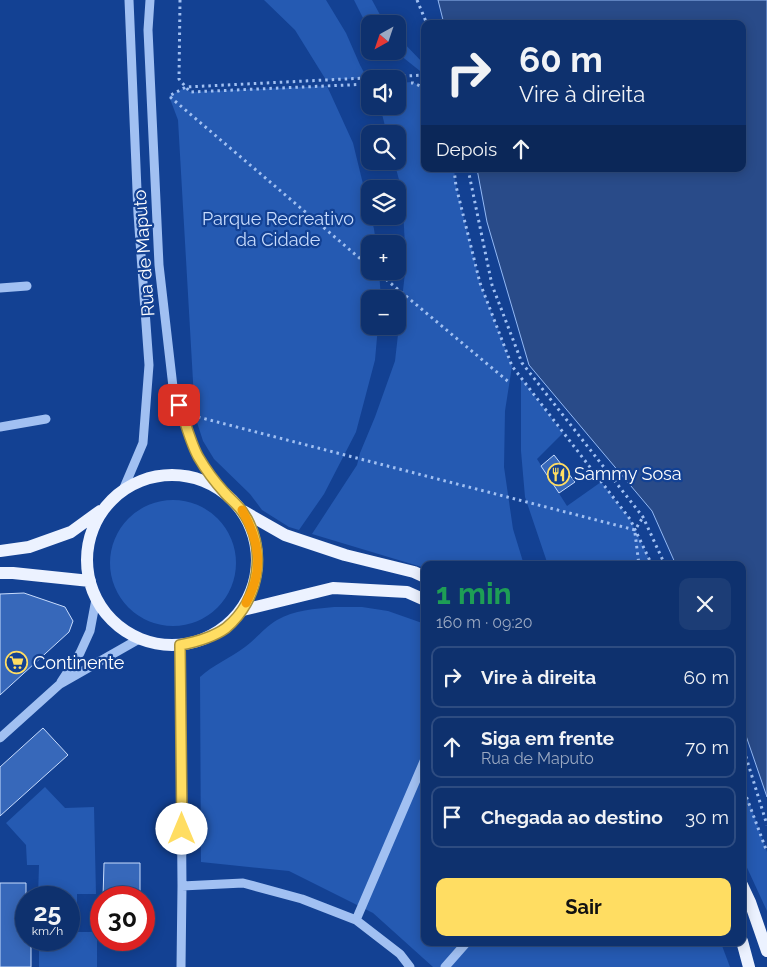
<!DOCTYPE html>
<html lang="pt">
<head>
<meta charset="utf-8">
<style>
	:root { --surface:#0e316e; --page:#1c3d76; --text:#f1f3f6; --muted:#9ba9c2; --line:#2e4c81; --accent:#ffdd62 }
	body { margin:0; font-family:Raleway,sans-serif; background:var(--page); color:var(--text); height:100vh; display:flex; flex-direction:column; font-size:19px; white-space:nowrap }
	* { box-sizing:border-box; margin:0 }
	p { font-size:16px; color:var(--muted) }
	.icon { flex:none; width:28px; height:28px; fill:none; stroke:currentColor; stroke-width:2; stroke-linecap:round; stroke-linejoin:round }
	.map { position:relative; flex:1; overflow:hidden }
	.sheet { position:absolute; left:421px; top:561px; width:325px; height:385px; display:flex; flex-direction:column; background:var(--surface); border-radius:10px; box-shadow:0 2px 12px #0003,0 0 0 1px var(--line) }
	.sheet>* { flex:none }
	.banner { position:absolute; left:421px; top:20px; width:325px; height:152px; border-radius:10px; box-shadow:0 2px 12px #0003,0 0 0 1px var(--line); background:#0e316e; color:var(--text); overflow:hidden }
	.needle { width:32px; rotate:220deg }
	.controls { position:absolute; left:361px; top:15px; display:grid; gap:10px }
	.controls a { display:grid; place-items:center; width:45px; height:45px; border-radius:10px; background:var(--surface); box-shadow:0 2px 12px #0003,0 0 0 1px var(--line); font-size:25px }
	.speed { position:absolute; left:15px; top:886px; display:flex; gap:10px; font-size:25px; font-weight:700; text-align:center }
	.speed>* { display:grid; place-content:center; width:65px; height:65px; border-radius:50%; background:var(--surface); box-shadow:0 2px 12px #0003,0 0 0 1px var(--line); line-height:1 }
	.speed small { font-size:12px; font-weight:400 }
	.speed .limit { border:8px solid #d22; background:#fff; color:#111 }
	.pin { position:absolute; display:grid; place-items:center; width:42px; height:42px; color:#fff; margin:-21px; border-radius:10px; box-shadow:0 2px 8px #0006 }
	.me { position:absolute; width:55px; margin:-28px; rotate:0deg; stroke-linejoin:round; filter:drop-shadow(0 0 4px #0008) }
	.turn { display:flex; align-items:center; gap:18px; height:105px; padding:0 15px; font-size:22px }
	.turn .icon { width:65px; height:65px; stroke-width:2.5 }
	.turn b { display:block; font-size:35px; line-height:42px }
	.then { display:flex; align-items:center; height:48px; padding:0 15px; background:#0003; gap:10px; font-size:19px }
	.round { display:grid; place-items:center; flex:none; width:52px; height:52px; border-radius:10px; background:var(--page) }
	.head { display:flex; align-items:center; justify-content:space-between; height:85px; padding:0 15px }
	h1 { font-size:30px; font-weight:700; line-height:38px; color:#1e9e55 }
	.primary-button { display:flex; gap:10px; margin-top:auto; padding:10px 15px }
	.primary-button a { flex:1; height:58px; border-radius:10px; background:var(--accent); color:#111; font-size:20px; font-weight:700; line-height:58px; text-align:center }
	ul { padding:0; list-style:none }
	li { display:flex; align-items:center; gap:15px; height:62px; margin:0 10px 8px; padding:0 5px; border:2px solid var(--line); border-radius:10px }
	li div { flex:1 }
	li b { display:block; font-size:19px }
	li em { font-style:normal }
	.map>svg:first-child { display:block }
	.green { fill:#255ab2 }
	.water { fill:#294b89; stroke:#93b9f5 }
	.building { fill:#3768ba; stroke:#c8dcfd }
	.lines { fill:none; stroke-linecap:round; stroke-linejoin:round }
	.path { stroke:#a1c0f2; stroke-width:3; stroke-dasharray:2.5 4; stroke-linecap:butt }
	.minor { stroke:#a1c0f2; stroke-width:9 }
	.major { stroke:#ecf2ff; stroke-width:12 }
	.route-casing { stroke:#a69040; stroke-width:12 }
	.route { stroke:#ffdd62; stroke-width:9 }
	.slow { stroke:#f59e0b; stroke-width:9 }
	.labels { text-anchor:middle; stroke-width:4.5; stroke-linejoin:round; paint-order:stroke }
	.park-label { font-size:18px; fill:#c8dcfd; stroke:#134193 }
	.street-label { font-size:18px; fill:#fff; stroke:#134193 }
	.poi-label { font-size:18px; fill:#fff; stroke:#134193; text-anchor:start }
</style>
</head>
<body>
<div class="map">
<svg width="767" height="967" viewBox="0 0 767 967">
	<rect width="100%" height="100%" fill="#134193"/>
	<!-- green -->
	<path class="green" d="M264 0H326L346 33 360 65 367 78 326 80 295 30Z
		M354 0H372L385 24H370V27L365 22Z
		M398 37 425 65V75L395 51H398Z
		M412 82 425 88V169H454L456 186 480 283 512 366 505 411 504 467 513 529 524 565H425V568L312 534 357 465 360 453 375 417 395 361 406 264 402 191 394 161H398V134H387L380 106H398V83Z
		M327 86 353 143 374 229 376 244H370V271H379L381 299H370V326H378L375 360 356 432 324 494 299 530 289 527 262 510 250 494 214 459 203 441 195 416 178 120 169 96 186 87 190 92Z
		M521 378 563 433 537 459 567 506 601 482 630 519 652 565H548L525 497 521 451Z
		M110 563a63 63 0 1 1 126 0a63 63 0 1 1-126 0Z
		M334 607H362L388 611 425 624V942L721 943 730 967H433L373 913 289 871 201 862 200 677C213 665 230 658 245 647 256 639 265 627 277 620 294 610 315 609 334 607Z
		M743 785 767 852V911L743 859Z
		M45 787 65 808 94 807 96 894H77V915H69V898L38 897 39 865H27L26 845 6 823Z
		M69 932H97V967H39V940H69Z"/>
	<!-- water -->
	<path class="water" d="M438 0H767V797L743 727 742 565H676L652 511 529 365 487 222 477 169H742V24H444Z"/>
	<!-- building -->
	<path class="building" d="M554 455 575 482 559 493 541 466Z
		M24 593 65 607 73 621 69 632 0 695V594Z
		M43 728 68 755 0 816V767Z
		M104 863H140V898H103Z
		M0 883H26V940H31V967H0Z"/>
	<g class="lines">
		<!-- path -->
		<path class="path" d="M180 0 179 79 190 92 370 84
			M417 0 427 24
			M398 83H413L425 88
			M454 169 456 186 480 283 512 366 630 519 652 565
			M468 169 492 285 522 363 643 517 665 565
			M370 267 169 96 186 87 425 75
			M376 271 510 383
			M198 417 635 530 643 517
			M635 533 639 565
			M742 744 767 825
			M742 785 767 852"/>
		<!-- minor -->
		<path class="minor" d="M150 0 148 30 159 265 173 387 198 457 223 492
			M0 288 27 286
			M0 427 46 419
			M123 490 143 443 149 365 138 214 129 0
			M180 645 182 886 181 967
			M61 682 80 653 90 631 96 599
			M0 738 60 684 139 639
			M182 886 243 883 302 899 356 920 400 954 410 967
			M356 920 425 759
			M445 967 467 942"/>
		<!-- major -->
		<path class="major" d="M87 560a85 85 0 1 1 170 0a85 85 0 1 1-170 0Z
			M243 511 285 535 345 555 414 572 425 577
			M0 551 29 547 71 532 100 511
			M0 573H13L90 581
			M243 610 333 588 407 592 425 600
			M742 885 750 902 767 951
			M742 941 749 967"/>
	</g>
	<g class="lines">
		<defs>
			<path id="route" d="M179 405C185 420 191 445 199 458 206 470 215 482 224 492 230 499 237 504 242 511 268 547 260 600 226 628 212 638 196 642 180 645L182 829"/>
		</defs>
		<!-- route casing -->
		<use href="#route" class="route-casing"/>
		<!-- route -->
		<use href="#route" class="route"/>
		<!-- slow -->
		<path class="slow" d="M242 510C260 542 264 570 246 603"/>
	</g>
	<!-- icons -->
	<defs>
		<symbol id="restaurant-ring" viewBox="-11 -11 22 22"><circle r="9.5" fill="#134193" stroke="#ffdd62" stroke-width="1.5"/><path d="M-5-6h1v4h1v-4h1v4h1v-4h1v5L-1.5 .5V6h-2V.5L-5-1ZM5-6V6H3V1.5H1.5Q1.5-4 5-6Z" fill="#ffdd62"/></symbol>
		<symbol id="supermarket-ring" viewBox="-11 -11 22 22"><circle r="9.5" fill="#134193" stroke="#ffdd62" stroke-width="1.5"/><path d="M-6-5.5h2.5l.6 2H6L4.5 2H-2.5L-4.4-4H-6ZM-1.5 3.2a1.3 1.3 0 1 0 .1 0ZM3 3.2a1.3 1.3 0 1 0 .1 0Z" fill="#ffdd62"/></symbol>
	</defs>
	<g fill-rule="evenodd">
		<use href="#restaurant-ring" x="546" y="462" width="25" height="25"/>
		<use href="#supermarket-ring" x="4" y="650" width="25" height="25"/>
	</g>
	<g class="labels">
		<!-- park labels -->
		<g class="park-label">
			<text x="278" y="225">Parque Recreativo<tspan x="278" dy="21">da Cidade</tspan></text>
		</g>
		<!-- street labels -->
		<g class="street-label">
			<text transform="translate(144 253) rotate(-94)" y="6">Rua de Maputo</text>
		</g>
		<!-- poi labels -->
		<g class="poi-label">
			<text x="574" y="480">Sammy Sosa</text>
			<text x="33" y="669">Continente</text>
		</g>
	</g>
</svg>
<div class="controls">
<a><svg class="needle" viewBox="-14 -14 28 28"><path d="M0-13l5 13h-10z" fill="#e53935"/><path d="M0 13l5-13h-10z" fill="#9ba9c2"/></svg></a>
<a><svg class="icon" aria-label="sound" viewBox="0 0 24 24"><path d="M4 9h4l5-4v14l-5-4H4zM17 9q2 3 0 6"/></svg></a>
<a><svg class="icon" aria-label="search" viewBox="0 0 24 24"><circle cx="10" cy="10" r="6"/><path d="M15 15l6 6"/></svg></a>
<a><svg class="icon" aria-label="layers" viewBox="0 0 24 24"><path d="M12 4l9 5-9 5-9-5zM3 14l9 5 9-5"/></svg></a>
<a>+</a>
<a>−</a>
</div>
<div class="speed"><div>25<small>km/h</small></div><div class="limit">30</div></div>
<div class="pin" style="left:179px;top:405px;background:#d93025"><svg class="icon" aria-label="arrive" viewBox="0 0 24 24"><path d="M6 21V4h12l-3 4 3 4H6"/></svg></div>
<svg class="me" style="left:182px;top:829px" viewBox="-20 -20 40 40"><circle r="19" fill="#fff"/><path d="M0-13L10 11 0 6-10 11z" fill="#ffdd62"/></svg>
<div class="banner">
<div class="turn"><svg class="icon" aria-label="right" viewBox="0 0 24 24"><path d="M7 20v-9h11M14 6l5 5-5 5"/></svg><div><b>60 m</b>Vire à direita</div></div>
<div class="then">Depois<svg class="icon" aria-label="ahead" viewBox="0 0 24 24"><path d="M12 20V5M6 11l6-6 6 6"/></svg></div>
</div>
<section class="sheet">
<div class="head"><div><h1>1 min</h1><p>160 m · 09:20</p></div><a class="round"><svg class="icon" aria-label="close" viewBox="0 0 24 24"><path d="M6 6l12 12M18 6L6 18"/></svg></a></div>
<ul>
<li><svg class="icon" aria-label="right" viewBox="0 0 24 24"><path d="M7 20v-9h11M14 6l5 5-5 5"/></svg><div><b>Vire à direita</b></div><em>60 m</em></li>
<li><svg class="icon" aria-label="ahead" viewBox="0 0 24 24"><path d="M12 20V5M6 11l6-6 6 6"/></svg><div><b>Siga em frente</b><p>Rua de Maputo</p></div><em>70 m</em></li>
<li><svg class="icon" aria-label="arrive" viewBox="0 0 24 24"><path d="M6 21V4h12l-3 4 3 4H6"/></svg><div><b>Chegada ao destino</b></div><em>30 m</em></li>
</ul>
<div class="primary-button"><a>Sair</a></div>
</section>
</div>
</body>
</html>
